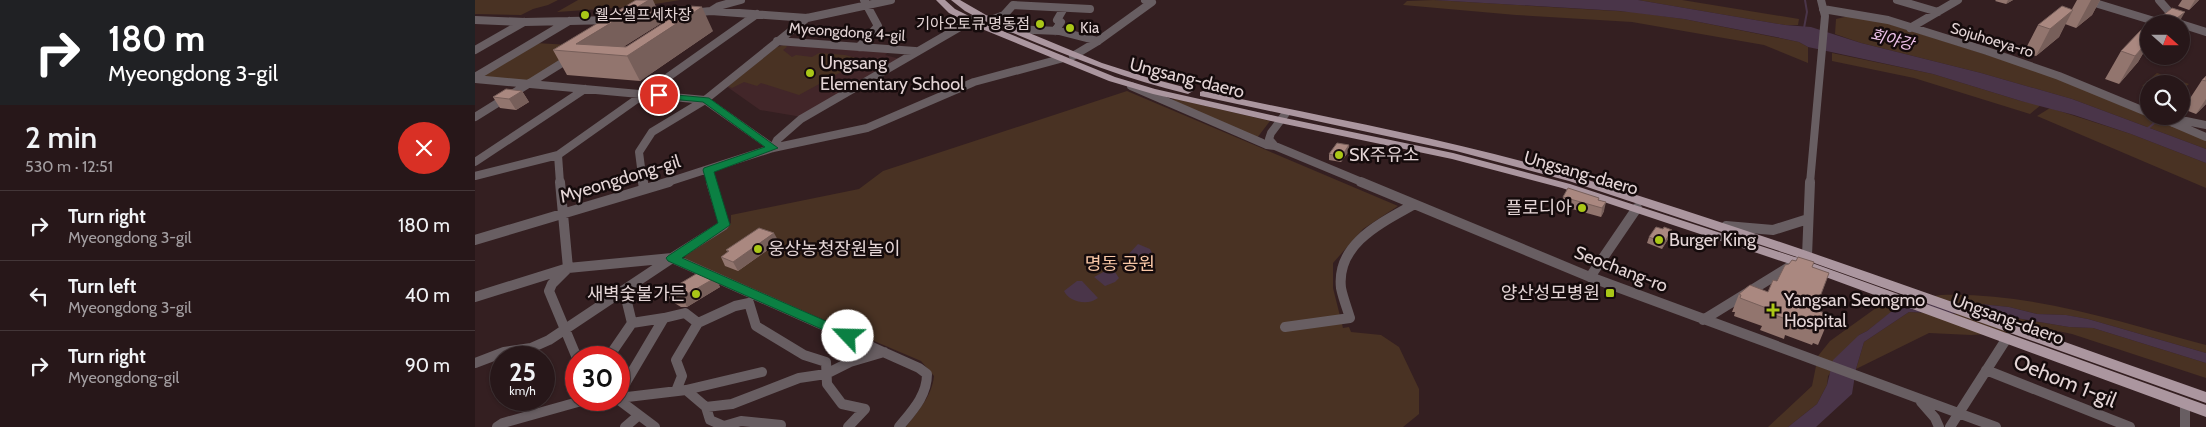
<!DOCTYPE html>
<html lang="en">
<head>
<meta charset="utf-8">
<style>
	:root { --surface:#271719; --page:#332426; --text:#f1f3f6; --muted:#a49fa2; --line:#433638 }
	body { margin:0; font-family:Cabin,"Noto Sans KR",sans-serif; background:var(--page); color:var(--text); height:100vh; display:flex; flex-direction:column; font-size:19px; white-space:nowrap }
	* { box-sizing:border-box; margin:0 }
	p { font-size:16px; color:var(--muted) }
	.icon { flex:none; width:28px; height:28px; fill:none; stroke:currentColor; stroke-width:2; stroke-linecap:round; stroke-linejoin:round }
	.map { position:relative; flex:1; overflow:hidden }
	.drawer { display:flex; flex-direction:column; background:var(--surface); width:475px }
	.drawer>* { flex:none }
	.hud { background:#202124; color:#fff; overflow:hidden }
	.needle { width:32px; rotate:111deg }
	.buttons { position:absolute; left:1665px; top:15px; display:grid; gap:10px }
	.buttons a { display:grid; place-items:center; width:50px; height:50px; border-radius:50%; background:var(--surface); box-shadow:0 1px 4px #0004,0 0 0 1px var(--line); font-size:25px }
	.speed { position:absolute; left:15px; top:346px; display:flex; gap:10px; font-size:25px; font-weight:700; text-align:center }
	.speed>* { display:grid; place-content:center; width:65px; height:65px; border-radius:50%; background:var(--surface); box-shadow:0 1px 4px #0004,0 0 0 1px var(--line); line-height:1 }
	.speed small { font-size:12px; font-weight:400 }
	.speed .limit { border:8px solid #d22; background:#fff; color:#111 }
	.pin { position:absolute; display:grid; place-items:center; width:42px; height:42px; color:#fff; margin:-21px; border:2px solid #fff; border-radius:50%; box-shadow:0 1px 5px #0007 }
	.me { position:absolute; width:55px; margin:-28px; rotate:294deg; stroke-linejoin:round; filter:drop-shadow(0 0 4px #0008) }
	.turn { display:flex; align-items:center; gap:18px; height:105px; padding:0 25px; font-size:22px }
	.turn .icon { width:65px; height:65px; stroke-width:2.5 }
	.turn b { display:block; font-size:35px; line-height:42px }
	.round { display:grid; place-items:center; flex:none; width:52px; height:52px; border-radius:26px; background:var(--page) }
	.head { display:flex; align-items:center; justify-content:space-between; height:85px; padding:0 25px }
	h1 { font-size:30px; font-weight:600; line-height:38px }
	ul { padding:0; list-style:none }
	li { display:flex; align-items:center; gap:15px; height:70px; padding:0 25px; border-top:1px solid var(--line) }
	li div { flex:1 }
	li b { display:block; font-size:19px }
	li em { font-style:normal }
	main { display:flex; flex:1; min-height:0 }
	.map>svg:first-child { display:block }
	.built { fill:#422629 }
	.green { fill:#493223 }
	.water { fill:#4a3549 }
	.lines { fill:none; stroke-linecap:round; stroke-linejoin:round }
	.stream { stroke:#4a3549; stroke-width:2 }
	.minor-far1 { stroke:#685e62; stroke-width:8 }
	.minor { stroke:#685e62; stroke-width:10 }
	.major { fill:#ab969f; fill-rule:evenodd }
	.wall { fill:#92756e }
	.shaded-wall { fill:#775f5a }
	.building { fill:#aa8880; stroke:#775f5a }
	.route { fill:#0b8043; stroke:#07532c }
	.poi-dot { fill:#aac717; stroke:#150b0c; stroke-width:2 }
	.labels { text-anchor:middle; stroke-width:5; stroke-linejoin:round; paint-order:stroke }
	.far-poi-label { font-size:15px; fill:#e4d5d6; stroke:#150b0c; text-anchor:start }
	.far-street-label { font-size:15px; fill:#e4d5d6; stroke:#150b0c }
	.far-water-label { font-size:16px; font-style:italic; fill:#efc3eb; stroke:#150b0c }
	.poi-label { font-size:18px; fill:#e4d5d6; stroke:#150b0c; text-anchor:start }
	.street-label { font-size:18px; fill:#e4d5d6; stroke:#150b0c }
	.park-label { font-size:18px; fill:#f9c7a6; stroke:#150b0c }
	.near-street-label { font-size:21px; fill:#e4d5d6; stroke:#150b0c }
</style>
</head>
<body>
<main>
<section class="drawer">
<div class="hud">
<div class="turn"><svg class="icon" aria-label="right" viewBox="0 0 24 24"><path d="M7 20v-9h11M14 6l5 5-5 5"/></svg><div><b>180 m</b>Myeongdong 3-gil</div></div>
</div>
<div class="head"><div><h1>2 min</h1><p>530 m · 12:51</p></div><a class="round" style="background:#d93025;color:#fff"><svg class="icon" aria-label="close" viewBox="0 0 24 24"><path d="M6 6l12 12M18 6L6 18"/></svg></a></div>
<ul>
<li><svg class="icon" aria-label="right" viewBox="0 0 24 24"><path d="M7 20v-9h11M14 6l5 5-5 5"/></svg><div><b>Turn right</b><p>Myeongdong 3-gil</p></div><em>180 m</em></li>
<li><svg class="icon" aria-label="left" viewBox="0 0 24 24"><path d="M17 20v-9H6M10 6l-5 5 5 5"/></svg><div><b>Turn left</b><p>Myeongdong 3-gil</p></div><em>40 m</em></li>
<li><svg class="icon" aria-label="right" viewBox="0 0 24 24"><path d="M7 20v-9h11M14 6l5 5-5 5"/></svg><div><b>Turn right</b><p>Myeongdong-gil</p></div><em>90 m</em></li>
</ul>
</section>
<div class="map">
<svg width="1731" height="427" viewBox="0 0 1731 427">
	<rect width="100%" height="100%" fill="#341f21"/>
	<!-- built -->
	<path class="built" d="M313 43 415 51 410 55 425 59 327 117 285 110 251 86 302 47Z"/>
	<!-- green -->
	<path class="green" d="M0 0H83L73 5 58 9 46 15 0 14Z
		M103 0H205L168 6 82 12Z
		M959 0 1158 12 1209 19 1324 42 1333 47V63L1289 45 1157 22 1041 15 928 5 932 1Z
		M1163 0H1207L1324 19 1323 25H1310Z
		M1374 16 1408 22 1569 73 1731 140V149L1597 99 1506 73 1386 43 1360 34 1361 19Z
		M61 43 111 46 57 79 50 81 7 78V74Z
		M310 45 312 47 308 50 317 57 321 55 337 57 344 53 370 55 388 60 324 95 286 83 282 86 269 82 257 88 253 86 302 47Z
		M1357 53 1458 74 1546 101 1566 105 1555 114 1439 78 1357 61Z
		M1682 73 1714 84 1706 90V84H1674V88L1667 86Z
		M652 91 923 206 888 229 858 263V288L868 328 874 327 876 332 906 335 924 347 944 389V414L928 427H431C443 411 457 396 459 376L446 361 209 260 211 254 256 223V215L384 189 408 171Z
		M701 99 795 121 782 138 696 100Z
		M1575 108 1656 134 1731 163V188L1562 116Z
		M1466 295C1556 292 1645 322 1731 345V353L1613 319 1590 315 1562 314 1534 307 1496 303 1440 304 1423 307 1392 331 1384 335 1353 376 1352 385 1342 404 1313 427H1293L1337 386 1343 356 1355 341 1408 303Z
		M1434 312 1523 315 1594 327 1618 328 1731 363V378L1597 334 1578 330 1496 335 1454 333 1381 369 1389 342Z"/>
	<!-- water -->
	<path class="water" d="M959 0H1163L1310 25 1336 27 1386 43 1506 73 1597 99 1731 149V163L1656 134 1599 115 1546 101 1458 74 1333 47 1324 42 1301 37 1209 19 1145 11Z
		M663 244 675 249 677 253 660 263 650 258Z
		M634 269 640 272 644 278 640 282 630 286 619 277Z
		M602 281H607L623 298C613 306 594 302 589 291Z
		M1496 303 1534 307 1562 314 1591 315 1613 319 1731 353V363L1618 328 1594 327 1523 315 1434 312 1389 342 1381 369 1377 394 1341 427H1313L1342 404 1352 385 1358 360 1384 335 1392 331 1422 307 1440 304Z"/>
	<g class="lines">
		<!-- stream -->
		<path class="stream" d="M1329 28 1332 12 1330 0
			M1672 129 1683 120"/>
		<!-- minor-far1 -->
		<path class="minor-far1" d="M1422 0 1463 12
			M1610 0 1689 24
			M1684 0 1705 24
			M1348 9 1413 20 1512 51 1584 76 1674 113
			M236 11 244 6 266 0
			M174 17 236 11 332 18 416 0
			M0 20 50 22 139 20
			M516 20 529 15 538 5 615 9
			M1706 24 1731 32
			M1435 28 1483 0
			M536 29 584 31 623 41
			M580 31 586 22 582 20 589 8
			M302 41 440 51
			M384 47 403 26 389 0
			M0 50 49 22
			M598 56 623 41 677 2 670 0
			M0 77 94 21
			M0 79 230 100 298 148 302 140 326 119 504 16
			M656 86 792 145 800 146
			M811 113 796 133 794 139 800 146 889 183
			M1682 116 1731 137
			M0 117 95 58
			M1698 123 1711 121 1731 125
			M0 162 110 89
			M233 170 237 183
			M0 176 83 155
			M85 183 83 155 282 14
			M168 183 164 152 177 132 230 100 332 18
			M190 183 298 148 392 128 499 82 585 59
			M1335 183 1350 16 1346 0"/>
		<!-- minor -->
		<path class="minor" d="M85 182 93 268 77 284 74 291 102 358
			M168 182 169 189
			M886 182 1115 277 1521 427
			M1251 226 1298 230 1333 219
			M0 240 194 182
			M1115 277 1162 208
			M0 297 93 268 197 258 249 225 236 182
			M189 318 210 313 223 323
			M1228 320 1332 256 1335 182
			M810 327 875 318C872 308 868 298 866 288 861 244 906 223 938 205
			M133 358 157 323 149 290 197 258 444 368 452 374C452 396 437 411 424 427
			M0 363 29 352 56 348 74 340 149 290
			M1511 370 1655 427
			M211 390 287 372
			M201 391 207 376 201 360 223 323 260 306 274 303 281 326 329 355 351 362 352 384 367 404 390 409 373 427
			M144 394 189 318 157 323
			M144 398 211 390 231 407 257 404 324 378 351 374 375 362 409 352
			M144 400 180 427
			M1446 402 1460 418 1464 427
			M1710 404V427
			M231 407 235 420 249 426 266 421 306 425
			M22 427 28 423 110 400
			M150 427 164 415
			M1475 427 1532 338"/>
		<!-- major -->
		<path class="major" d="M461 0H470L480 9 508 23 640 77 680 89 805 117 978 153 1095 184 1326 259 1731 405V417L1318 265 1087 188 977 159 805 123 678 94 634 81 502 27 474 13Z
			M476 0H485L511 15 627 63 671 77 716 89 718 91 713 94C641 77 573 48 505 19L490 11Z
			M728 91C853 118 980 140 1103 177 1315 241 1522 319 1731 392V403L1328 259 1094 181 981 151 725 96V92Z"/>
	</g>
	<!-- wall -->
	<path class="wall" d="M1521 0H1538L1531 4 1520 1Z
		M1602 0H1625L1617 15 1601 28 1590 24 1584 37 1561 56 1549 52 1563 25 1597 9Z
		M1707 0H1724L1714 10 1703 6Z
		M1681 21 1703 24H1679Z
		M188 22 148 47 238 31 165 81 92 75 78 50Z
		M1674 32V51L1670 50 1663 62 1644 84 1630 79 1646 51Z
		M1731 76V104L1721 114 1708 109 1727 80Z
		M47 91 54 102 41 110 25 108 18 97Z
		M874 145V151L866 162 854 160V154Z
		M1088 197 1124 200 1129 211 1126 217 1086 206Z
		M1195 236 1187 249 1172 243 1174 237Z
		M304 242 263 271 250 266 246 257 253 252 251 250Z
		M1337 267 1340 310 1348 319 1353 321 1343 345 1338 343 1337 345 1310 335 1309 339 1285 330 1287 326 1259 316 1260 312H1257L1264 294 1293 292 1302 281Z
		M240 278 245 287 212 307H206L196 301 191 292Z"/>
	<!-- shaded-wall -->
	<path class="shaded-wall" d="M174 0H178L188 22 137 54 101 44Z
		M1533 0H1538L1531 4Z
		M1616 0H1625L1617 15 1601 28Z
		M1720 0H1724L1714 10Z
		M227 7 238 31 165 81 152 56Z
		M1598 10 1584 37 1561 56 1575 29Z
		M1710 12 1703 24H1694Z
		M1674 40V43L1663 62 1644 84 1660 56Z
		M47 91 54 102 41 110 34 99Z
		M1731 99V104L1721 114Z
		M874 145V151L866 162V157Z
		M1131 202 1129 211 1126 217 1127 208Z
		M1197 230 1195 236 1187 249 1189 243Z
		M299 233 304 242 263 271 258 262Z
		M240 278 245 287 212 307 207 297Z"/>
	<!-- building -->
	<path class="building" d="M161 0H174L101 44 151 47 215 6 227 7 152 56 78 50Z
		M1587 6 1598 10 1575 29 1563 25Z
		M1697 8 1710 12 1694 24H1691L1681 21Z
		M1666 30 1674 33V40L1660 56 1646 51Z
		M1731 76V81L1727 80Z
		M31 89 47 91 34 99 18 97Z
		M862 143 874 145 866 157 854 154Z
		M1093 188 1124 198 1123 200 1131 202 1127 208 1088 197Z
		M1181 227 1188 229 1189 227 1197 230 1189 243 1174 237Z
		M284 228 299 233 258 262 246 257 254 251 251 250Z
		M1323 257 1339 262 1337 267 1354 273 1340 310 1350 313 1348 319 1353 321 1350 327 1345 325V328L1318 318 1316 321 1292 312 1294 309 1265 298 1266 295 1264 294 1275 285 1293 292 1298 280 1302 281 1310 265 1314 264 1317 260 1321 261Z
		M226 271 240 278 207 297 200 298 191 292Z"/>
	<!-- route -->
	<path class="route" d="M180 93 234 98 303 148 239 172 255 225 207 258 378 333 380 336 378 339H369L193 261 191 258 193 256 243 223 228 170 229 168 290 147 228 102 184 98 180 97Z"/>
	<!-- markers -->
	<g class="poi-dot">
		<circle cx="110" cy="15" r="5"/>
		<circle cx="565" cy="24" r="5"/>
		<circle cx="595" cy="28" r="5"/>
		<circle cx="335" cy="73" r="5"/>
		<circle cx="864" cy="155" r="5"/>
		<circle cx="1107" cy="208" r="5"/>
		<circle cx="1184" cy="240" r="5"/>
		<circle cx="283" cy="249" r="5"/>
		<rect x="1130" y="288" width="10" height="10" rx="2.5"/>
		<circle cx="221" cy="294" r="5"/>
		<path d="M1295.5 302.5h5v5h5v5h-5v5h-5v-5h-5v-5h5z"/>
	</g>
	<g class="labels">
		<!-- far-poi labels -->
		<g class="far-poi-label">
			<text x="120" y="20">웰스셀프세차장</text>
			<text x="555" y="29" text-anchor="end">기아오토큐 명동점</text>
			<text x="605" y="33">Kia</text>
		</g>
		<!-- far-street labels -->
		<g class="far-street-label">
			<text transform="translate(372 32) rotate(4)" y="5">Myeongdong 4-gil</text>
			<text transform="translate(1517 40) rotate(17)" y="5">Sojuhoeya-ro</text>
		</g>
		<!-- far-water labels -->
		<g class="far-water-label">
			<text transform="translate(1417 39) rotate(14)" y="6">회야강</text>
		</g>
		<!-- poi labels -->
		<g class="poi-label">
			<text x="345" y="69">Ungsang<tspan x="345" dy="21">Elementary School</tspan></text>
			<text x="874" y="161">SK주유소</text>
			<text x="1097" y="214" text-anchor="end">플로디아</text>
			<text x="1194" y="246">Burger King</text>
			<text x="293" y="255">웅상농청장원놀이</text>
			<text x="1125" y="299" text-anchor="end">양산성모병원</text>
			<text x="211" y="300" text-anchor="end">새벽숯불가든</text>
			<text x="1309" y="306">Yangsan Seongmo<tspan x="1309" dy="21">Hospital</tspan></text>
		</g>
		<!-- street labels -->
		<g class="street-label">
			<text transform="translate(712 78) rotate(14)" y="6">Ungsang-daero</text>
			<text transform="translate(1106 173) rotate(16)" y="6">Ungsang-daero</text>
			<text transform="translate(145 179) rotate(-17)" y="6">Myeongdong-gil</text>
			<text transform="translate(1146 269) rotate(21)" y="6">Seochang-ro</text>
			<text transform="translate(1533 319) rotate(20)" y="6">Ungsang-daero</text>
		</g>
		<!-- park labels -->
		<g class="park-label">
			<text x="645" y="270">명동 공원</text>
		</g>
		<!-- near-street labels -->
		<g class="near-street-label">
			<text transform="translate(1590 381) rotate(22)" y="7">Oehom 1-gil</text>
		</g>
	</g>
</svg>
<div class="buttons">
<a><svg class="needle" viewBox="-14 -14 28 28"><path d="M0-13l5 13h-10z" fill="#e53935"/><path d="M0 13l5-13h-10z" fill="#a49fa2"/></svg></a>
<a><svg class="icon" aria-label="search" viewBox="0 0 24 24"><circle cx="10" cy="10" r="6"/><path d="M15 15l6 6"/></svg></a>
</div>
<div class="speed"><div>25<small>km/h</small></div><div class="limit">30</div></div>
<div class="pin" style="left:184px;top:95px;background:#d93025"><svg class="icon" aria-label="arrive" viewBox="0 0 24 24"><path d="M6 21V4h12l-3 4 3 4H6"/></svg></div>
<svg class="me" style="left:373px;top:336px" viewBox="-20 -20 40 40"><circle r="19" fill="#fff"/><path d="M0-13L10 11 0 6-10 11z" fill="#0b8043"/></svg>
</div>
</main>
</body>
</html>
